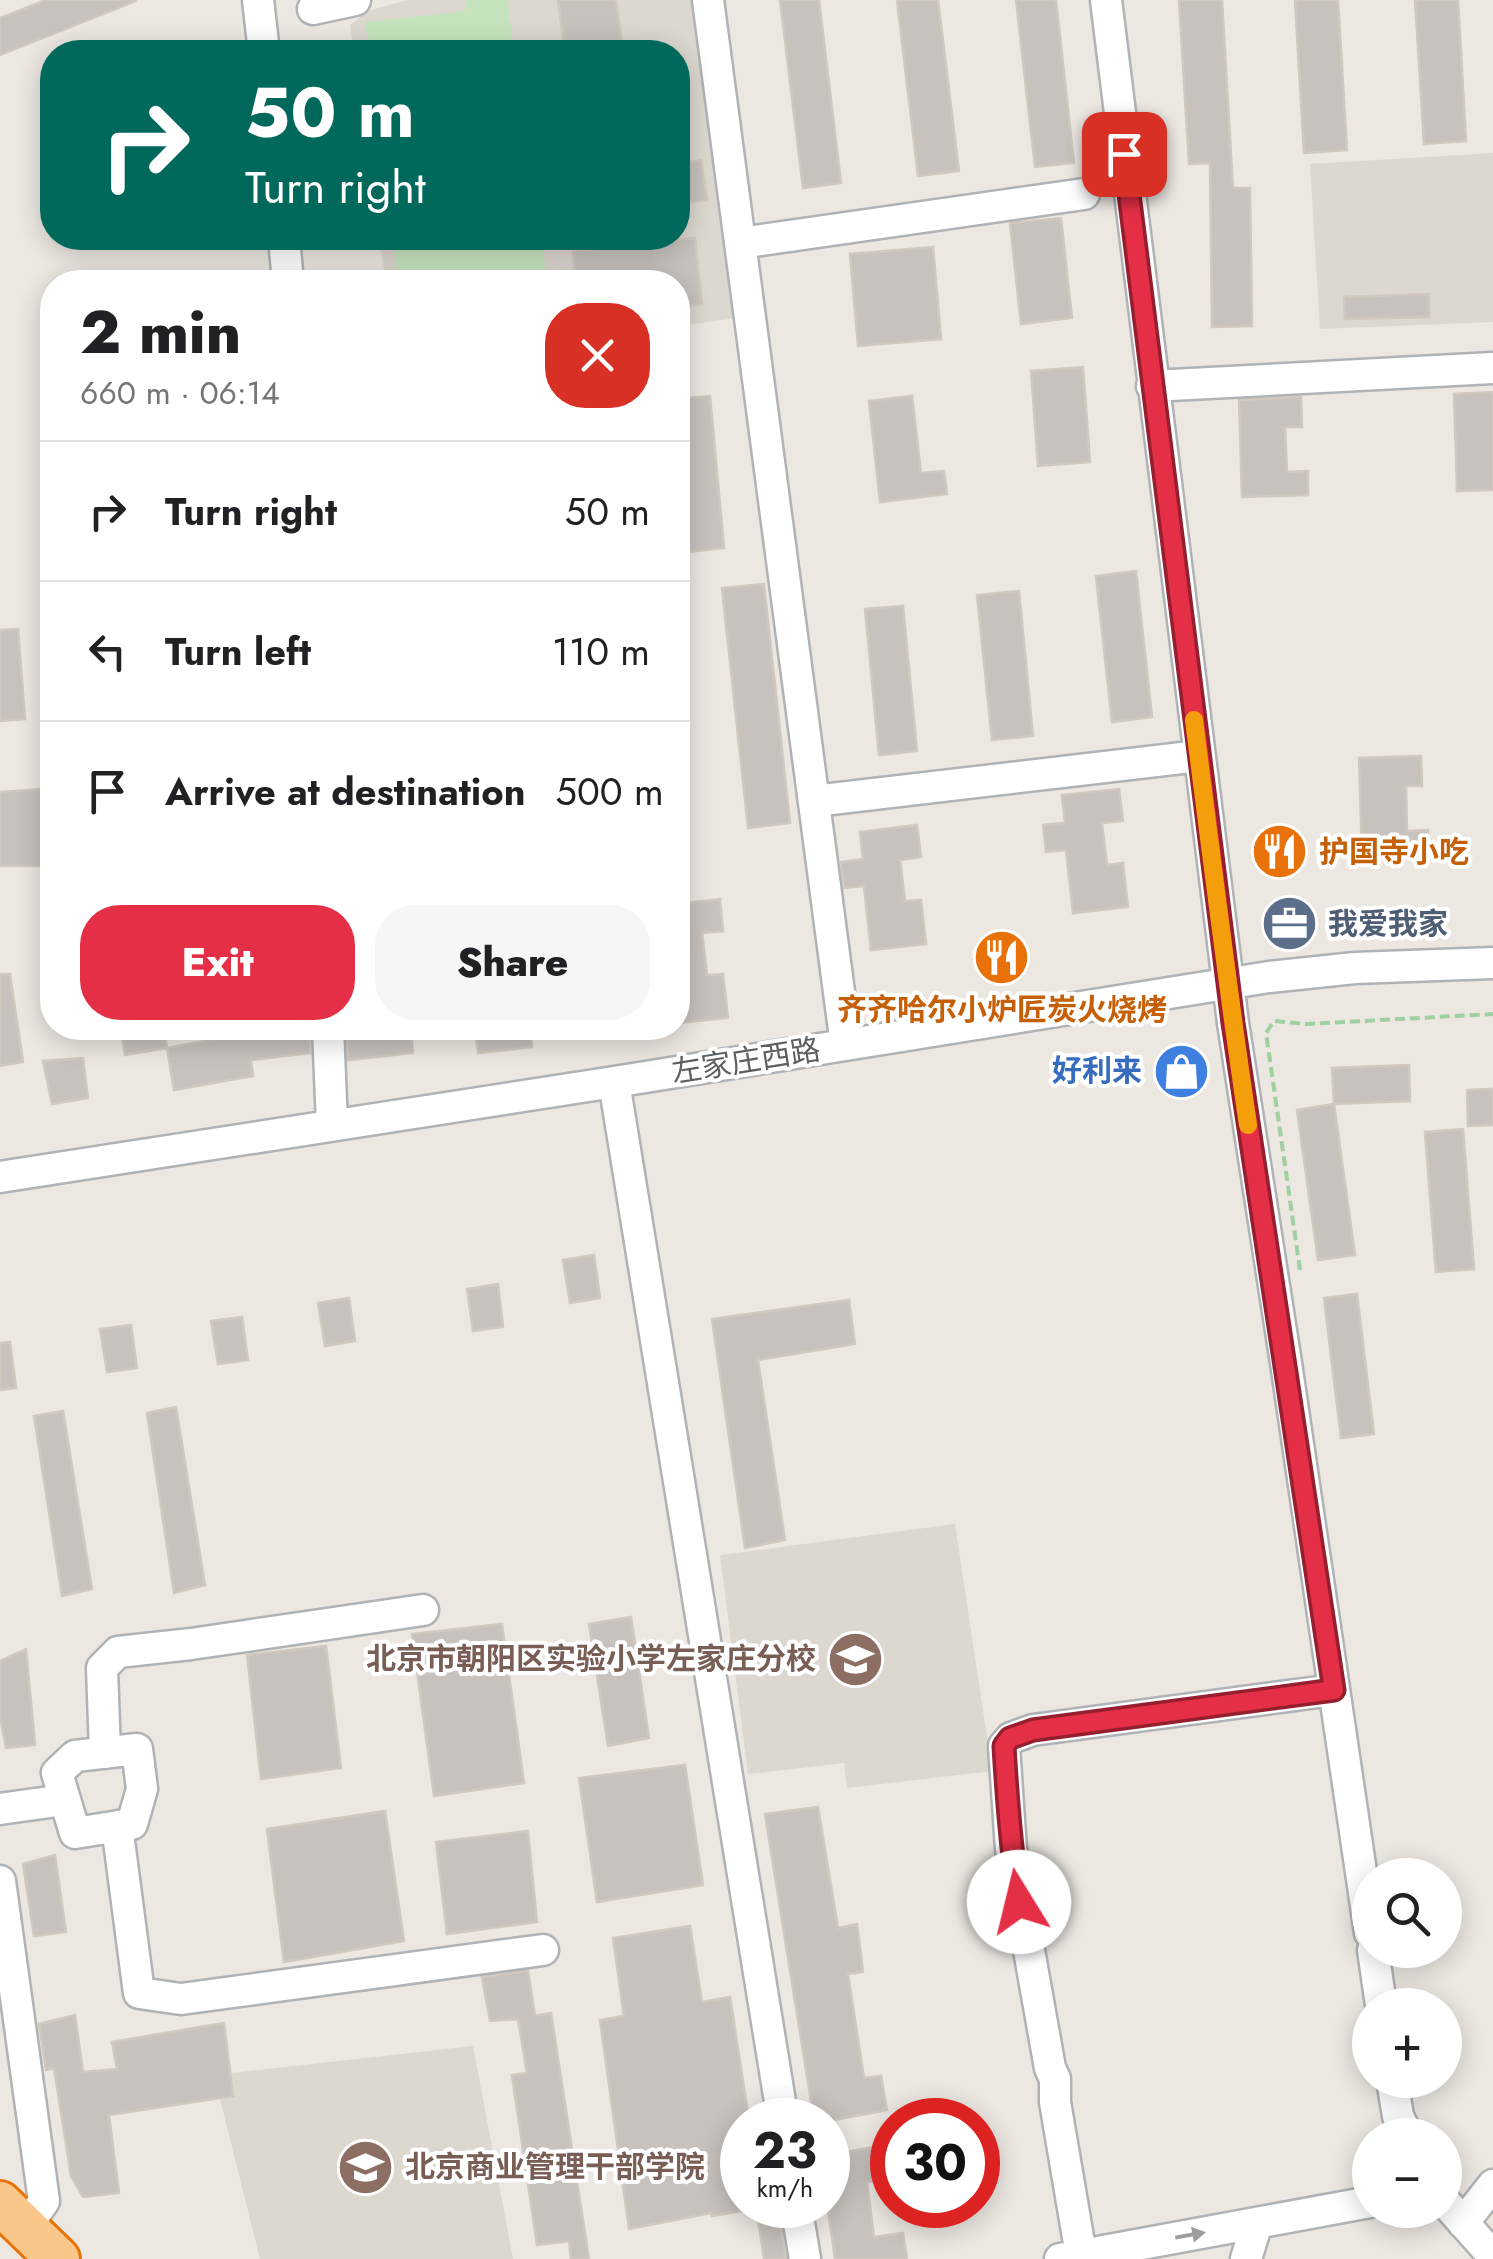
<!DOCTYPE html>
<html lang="en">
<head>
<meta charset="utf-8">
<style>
	:root { --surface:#fff; --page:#f6f6f6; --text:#202124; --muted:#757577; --line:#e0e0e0; --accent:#e52f46 }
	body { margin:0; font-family:Jost,"Noto Sans SC",sans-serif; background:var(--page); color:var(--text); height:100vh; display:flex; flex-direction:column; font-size:38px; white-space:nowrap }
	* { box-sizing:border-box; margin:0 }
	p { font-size:32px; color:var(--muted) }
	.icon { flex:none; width:55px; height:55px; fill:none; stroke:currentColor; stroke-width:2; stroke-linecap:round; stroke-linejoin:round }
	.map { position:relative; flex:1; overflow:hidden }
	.panel { position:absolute; left:40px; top:270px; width:650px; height:770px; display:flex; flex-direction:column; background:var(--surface); border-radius:40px; box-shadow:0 5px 25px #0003 }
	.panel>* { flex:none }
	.guide { position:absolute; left:40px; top:40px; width:650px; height:210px; border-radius:40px; box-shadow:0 5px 25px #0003; background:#00695c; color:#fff; overflow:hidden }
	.controls { position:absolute; left:1352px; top:1858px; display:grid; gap:20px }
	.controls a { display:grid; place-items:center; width:110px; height:110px; border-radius:50%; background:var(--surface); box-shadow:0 5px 25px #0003; font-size:50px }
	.speed { position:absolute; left:720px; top:2098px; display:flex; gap:20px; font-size:50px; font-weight:700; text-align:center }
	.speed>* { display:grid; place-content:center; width:130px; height:130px; border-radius:50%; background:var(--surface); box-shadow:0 5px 25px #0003; line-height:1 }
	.speed small { font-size:25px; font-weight:400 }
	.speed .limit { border:15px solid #d22; background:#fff; color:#111 }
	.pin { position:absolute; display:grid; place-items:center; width:85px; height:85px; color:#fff; margin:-42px; border-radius:20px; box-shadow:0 5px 15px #0006 }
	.me { position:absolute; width:110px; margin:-55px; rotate:351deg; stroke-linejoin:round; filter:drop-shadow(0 0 8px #0008) }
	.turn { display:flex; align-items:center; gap:35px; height:210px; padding:0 40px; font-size:45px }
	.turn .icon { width:130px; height:130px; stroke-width:2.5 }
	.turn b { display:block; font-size:70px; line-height:85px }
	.round { display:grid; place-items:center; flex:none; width:105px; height:105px; border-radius:40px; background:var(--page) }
	.headline { display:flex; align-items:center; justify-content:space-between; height:170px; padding:0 40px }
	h1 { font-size:60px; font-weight:800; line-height:75px }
	.action { display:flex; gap:20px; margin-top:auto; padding:20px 40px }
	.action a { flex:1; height:115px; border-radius:40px; background:var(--accent); color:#fff; font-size:40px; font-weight:800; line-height:115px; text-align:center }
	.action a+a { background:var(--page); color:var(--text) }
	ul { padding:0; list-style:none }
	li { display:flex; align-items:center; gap:30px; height:140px; padding:0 40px; border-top:2px solid var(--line) }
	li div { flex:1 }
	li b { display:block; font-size:38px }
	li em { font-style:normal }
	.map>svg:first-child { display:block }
	.education { fill:#dcd7cf }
	.green { fill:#c5e4bd }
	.building { fill:#c7c2bd; stroke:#d1c8bf; stroke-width:2.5 }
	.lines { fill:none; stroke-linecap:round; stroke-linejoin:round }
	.minor-casing { stroke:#afb3b6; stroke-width:35 }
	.highway-casing { stroke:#e87205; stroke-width:48 }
	.path { stroke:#9ed0a1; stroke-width:4; stroke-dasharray:10 5; stroke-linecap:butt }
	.minor { stroke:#fff; stroke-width:30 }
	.highway { stroke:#fac78a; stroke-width:42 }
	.oneway { fill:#9c9fa1 }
	.route-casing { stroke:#951f2e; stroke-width:25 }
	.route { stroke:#e52f46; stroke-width:18 }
	.slow { stroke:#f59e0b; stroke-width:18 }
	.labels { text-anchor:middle; stroke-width:8; stroke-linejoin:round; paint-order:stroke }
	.food-label { font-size:30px; font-weight:bold; fill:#c56008; stroke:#fff; text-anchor:start }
	.service-label { font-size:30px; font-weight:bold; fill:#4e5e75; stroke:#fff; text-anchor:start }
	.street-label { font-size:30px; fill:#5a5f62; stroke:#fff }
	.shop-label { font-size:30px; font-weight:bold; fill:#366cbe; stroke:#fff; text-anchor:end }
	.education-label { font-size:30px; font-weight:bold; fill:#785e54; stroke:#fff; text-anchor:end }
</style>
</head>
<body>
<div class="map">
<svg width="1493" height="2259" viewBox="0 0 1493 2259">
	<rect width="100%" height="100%" fill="#ece7e1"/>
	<!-- education -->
	<path class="education" d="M408 0H693L736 318 678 326V282H386L379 238H678V52H354L350 25 368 11Z
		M1493 153V322L1320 329 1310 164Z
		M955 1524 992 1771 847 1788 844 1763 748 1774 720 1555Z
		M473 2046 513 2259H260L214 2075Z"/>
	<!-- green -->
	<path class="green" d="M465 0H507L514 52H369L365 22 466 11Z
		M392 238H541L548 282H398Z"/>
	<!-- building -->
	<path class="building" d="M46 0H136V1L0 55V18Z
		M558 0H616L623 52H565Z
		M780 0H819L841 183 803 188Z
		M897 0H938L959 171 918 176Z
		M1016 0H1056L1074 163 1035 167Z
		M1179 0H1222L1233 188H1250L1252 326 1212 327 1210 163 1189 164Z
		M1295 0H1338L1347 150 1304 153Z
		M1415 0H1458L1466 141 1424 144Z
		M701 160 707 200 678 204V164Z
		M1061 218 1072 318 1021 324 1010 223Z
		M695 238 702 304 678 307V282H576L573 252Z
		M933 247 941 339 858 346 850 254Z
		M1429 294V317L1345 319 1344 297Z
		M1083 367 1090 462 1038 466 1031 371Z
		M1493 392V490L1457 491 1454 394Z
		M710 396 724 548 688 552 678 437V399Z
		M912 396 921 473 944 471 947 494 880 502 869 401Z
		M1301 397 1302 427H1285L1287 472 1308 471V495L1242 497 1239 400Z
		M1136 571 1152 717 1112 722 1096 576Z
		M764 584 790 823 748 828 722 588Z
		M1019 591 1033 736 992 740 977 595Z
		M903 606 917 751 879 755 865 609Z
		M18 629 25 719 0 721V630Z
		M1421 756 1422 786H1406L1407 831 1428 830 1429 854 1362 856 1359 758Z
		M43 789 46 866H0V792Z
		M1119 789 1123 821 1102 823 1107 865 1123 863 1128 907 1073 913 1066 850 1046 852 1043 825 1065 823 1062 795Z
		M917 825 921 857 900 860 905 901 921 900 926 944 871 950 864 886 844 888 841 862 863 859 860 832Z
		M720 899 723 931 702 933 707 975 723 974 728 1018 678 1023V904Z
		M0 974H10L23 1062 0 1066Z
		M121 1028H164L167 1048 125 1055Z
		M259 1028H309L310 1053 251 1060 253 1076 174 1090 167 1048 259 1031Z
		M347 1028H411L413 1053 348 1060Z
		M475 1028H530L532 1047 478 1053Z
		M83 1058 88 1098 52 1104 43 1061Z
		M1409 1065 1410 1101 1334 1104 1332 1068Z
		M1493 1089V1125L1468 1126 1467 1090Z
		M1334 1104 1355 1255 1318 1260 1297 1110Z
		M1463 1129 1474 1269 1436 1272 1425 1132Z
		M594 1255 600 1298 570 1303 563 1260Z
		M498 1284 503 1327 473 1331 467 1289Z
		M1357 1294 1374 1434 1341 1438 1324 1298Z
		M349 1298 355 1341 325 1346 318 1303Z
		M849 1300 855 1344 758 1360 785 1540 745 1548 712 1319Z
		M242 1317 248 1360 218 1364 211 1321Z
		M131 1325 137 1368 107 1372 100 1329Z
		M10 1342 16 1388 0 1390V1343Z
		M176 1407 205 1585 174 1593 147 1413Z
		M63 1411 92 1589 62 1596 34 1416Z
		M631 1617 649 1738 608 1746 589 1624Z
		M502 1624 524 1783 434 1796 412 1634Z
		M326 1646 341 1768 261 1779 247 1655Z
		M26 1649 35 1745 6 1748 0 1716V1661Z
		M685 1765 703 1885 597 1902 579 1778Z
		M818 1807 838 1928 857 1924 863 1972 848 1974 864 2078 881 2076 887 2110 834 2120H814L765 1814Z
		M385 1811 404 1941 284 1962 267 1829Z
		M528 1831 537 1922 447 1934 436 1842Z
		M55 1855 66 1932 34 1936 23 1864Z
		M690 1926 702 2002 730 1997 749 2120H742V2211L712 2216 711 2213 629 2229 600 2020 624 2016 613 1938Z
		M528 1971 535 2016 551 2013 589 2259H571L569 2241 537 2245 512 2075 527 2073 518 2019 490 2021 482 1977Z
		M75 2015 83 2072 117 2069 112 2042 224 2023 233 2096 109 2115 119 2193 83 2197 71 2176 54 2068 46 2070 39 2024Z
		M874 2147 880 2180 867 2182 874 2237 903 2233 907 2259H835L828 2210V2155Z
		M779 2216 786 2259H764L758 2219Z"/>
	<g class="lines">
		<defs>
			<path id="minor" d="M258 0 264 52
				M708 0 846 1045
				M1106 0 1233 1023 1286 1363 1370 1933
				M313 9 355 0
				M284 238 288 282
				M740 243 1084 194
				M1152 386 1493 368
				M814 801 1199 756
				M328 1028 332 1125
				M614 1082 783 2120
				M0 1177 614 1082 1269 977 1355 968 1493 963
				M137 1749 142 1789 132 1824 75 1833 57 1773 75 1756Z
				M105 1753 102 1668 118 1652 191 1644 423 1610
				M0 1809 64 1800
				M117 1826 139 1993 181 1999 543 1950
				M0 1881 44 2201 25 2228
				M1373 1950 1381 2005
				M1392 2080 1398 2116 1407 2135
				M1445 2202 1493 2256
				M796 2205 805 2259
				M1463 2223 1493 2185
				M1081 2255 1055 2102V2079L1050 2068 1011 1849 1004 1746 1011 1738 1033 1730 1333 1690
				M1060 2259 1370 2202
				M1246 2259 1257 2223"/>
			<path id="highway" d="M0 2203 58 2259"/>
		</defs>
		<!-- minor casing -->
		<use href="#minor" class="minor-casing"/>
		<!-- highway casing -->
		<use href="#highway" class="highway-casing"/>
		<!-- path -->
		<path class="path" d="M1300 1270 1266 1033 1274 1021 1307 1024 1493 1014"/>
		<!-- minor -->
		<use href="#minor" class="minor"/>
		<!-- highway -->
		<use href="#highway" class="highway"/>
	</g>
	<!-- one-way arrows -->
	<defs><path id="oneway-solid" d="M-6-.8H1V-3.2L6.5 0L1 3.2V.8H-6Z" transform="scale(2.5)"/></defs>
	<use class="oneway" href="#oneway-solid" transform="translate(1190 2235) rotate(-10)"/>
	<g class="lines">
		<defs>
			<path id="route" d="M1019 1902C1011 1850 1007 1798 1004 1746L1010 1738 1033 1730 1334 1690 1233 1023 1124 154"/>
		</defs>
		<!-- route casing -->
		<use href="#route" class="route-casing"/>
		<!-- route -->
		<use href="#route" class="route"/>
		<!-- slow -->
		<path class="slow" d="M1194 720C1211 855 1228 990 1248 1125"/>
	</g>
	<!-- icons -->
	<defs>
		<symbol id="restaurant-disc" viewBox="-11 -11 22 22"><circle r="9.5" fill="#e8710a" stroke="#fff"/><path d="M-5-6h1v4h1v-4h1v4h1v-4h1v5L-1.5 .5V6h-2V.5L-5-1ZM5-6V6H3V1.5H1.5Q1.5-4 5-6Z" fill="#fff"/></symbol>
		<symbol id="office-disc" viewBox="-11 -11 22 22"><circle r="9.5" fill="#5c6f8a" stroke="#fff"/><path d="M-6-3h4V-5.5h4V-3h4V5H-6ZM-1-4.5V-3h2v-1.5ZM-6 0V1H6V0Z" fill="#fff"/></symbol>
		<symbol id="shop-disc" viewBox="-11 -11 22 22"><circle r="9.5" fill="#3f7fe0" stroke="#fff"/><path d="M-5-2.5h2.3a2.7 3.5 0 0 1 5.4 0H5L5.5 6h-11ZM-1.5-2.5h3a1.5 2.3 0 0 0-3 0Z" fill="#fff"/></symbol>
		<symbol id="school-disc" viewBox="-11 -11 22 22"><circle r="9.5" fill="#8d6e63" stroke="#fff"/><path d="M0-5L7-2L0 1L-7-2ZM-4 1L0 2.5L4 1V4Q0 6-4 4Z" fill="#fff"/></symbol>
		<symbol id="university-disc" viewBox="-11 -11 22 22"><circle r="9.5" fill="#8d6e63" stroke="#fff"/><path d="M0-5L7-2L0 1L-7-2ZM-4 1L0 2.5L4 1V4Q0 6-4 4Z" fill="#fff"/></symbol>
	</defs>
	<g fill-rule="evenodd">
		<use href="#restaurant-disc" x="1248" y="820" width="63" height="63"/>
		<use href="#office-disc" x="1258" y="892" width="63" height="63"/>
		<use href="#restaurant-disc" x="970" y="926" width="63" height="63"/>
		<use href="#shop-disc" x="1150" y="1040" width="63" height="63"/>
		<use href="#school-disc" x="824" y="1628" width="63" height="63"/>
		<use href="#university-disc" x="334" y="2136" width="63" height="63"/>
	</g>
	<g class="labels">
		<!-- food labels -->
		<g class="food-label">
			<text x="1319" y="862">护国寺小吃</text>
			<text x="1002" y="1020" text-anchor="middle">齐齐哈尔小炉匠炭火烧烤</text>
		</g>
		<!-- service labels -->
		<g class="service-label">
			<text x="1328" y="934">我爱我家</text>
		</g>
		<!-- street labels -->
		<g class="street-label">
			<text transform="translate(746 1061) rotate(-9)" y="10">左家庄西路</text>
		</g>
		<!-- shop labels -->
		<g class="shop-label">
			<text x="1142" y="1081">好利来</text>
		</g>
		<!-- education labels -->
		<g class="education-label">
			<text x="816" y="1669">北京市朝阳区实验小学左家庄分校</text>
			<text x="405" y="2177" text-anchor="start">北京商业管理干部学院</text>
		</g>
	</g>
</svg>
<div class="controls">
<a><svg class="icon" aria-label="search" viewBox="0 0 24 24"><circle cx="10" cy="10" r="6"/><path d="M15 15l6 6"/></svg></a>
<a>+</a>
<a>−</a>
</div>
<div class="speed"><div>23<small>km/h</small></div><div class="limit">30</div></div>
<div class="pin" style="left:1124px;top:154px;background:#d93025"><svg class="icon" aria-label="arrive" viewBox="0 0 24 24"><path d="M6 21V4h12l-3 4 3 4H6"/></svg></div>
<svg class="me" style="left:1019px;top:1902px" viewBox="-20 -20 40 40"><circle r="19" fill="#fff"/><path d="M0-13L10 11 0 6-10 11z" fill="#e52f46"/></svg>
<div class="guide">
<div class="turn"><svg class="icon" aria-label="right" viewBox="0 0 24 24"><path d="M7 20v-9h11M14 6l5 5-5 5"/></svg><div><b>50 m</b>Turn right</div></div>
</div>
<section class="panel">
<div class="headline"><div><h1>2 min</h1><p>660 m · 06:14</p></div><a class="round" style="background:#d93025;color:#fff"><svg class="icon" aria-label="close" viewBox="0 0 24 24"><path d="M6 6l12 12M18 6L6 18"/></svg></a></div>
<ul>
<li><svg class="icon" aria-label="right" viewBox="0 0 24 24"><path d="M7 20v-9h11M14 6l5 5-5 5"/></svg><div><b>Turn right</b></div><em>50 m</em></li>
<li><svg class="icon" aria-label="left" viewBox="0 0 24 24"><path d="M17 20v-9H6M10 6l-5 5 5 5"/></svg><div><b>Turn left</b></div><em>110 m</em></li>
<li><svg class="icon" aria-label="arrive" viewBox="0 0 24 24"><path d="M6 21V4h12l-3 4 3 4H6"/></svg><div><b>Arrive at destination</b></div><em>500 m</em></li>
</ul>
<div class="action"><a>Exit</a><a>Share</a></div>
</section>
</div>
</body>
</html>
